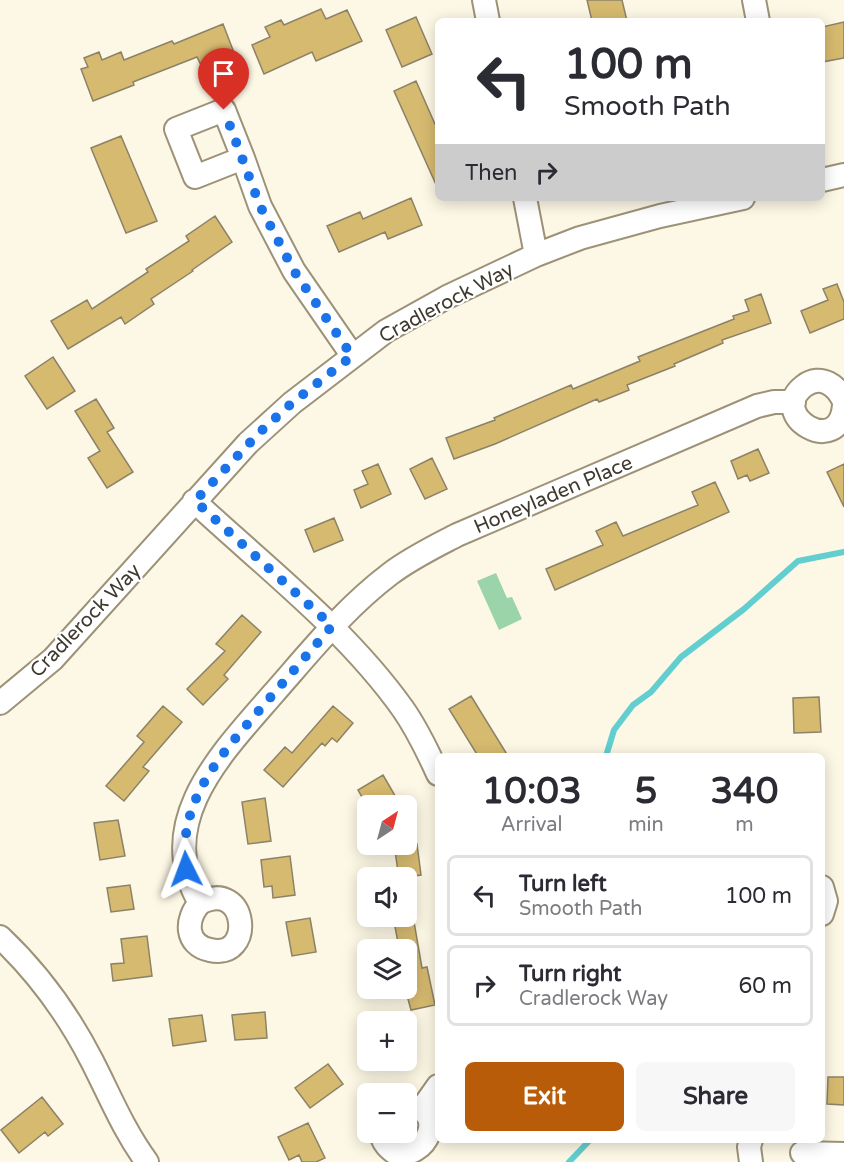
<!DOCTYPE html>
<html lang="en">
<head>
<meta charset="utf-8">
<style>
	:root { --surface:#fff; --page:#f7f7f7; --text:#2b2b33; --muted:#7c7c81; --line:#e1e1e2; --accent:#b95c0a }
	body { margin:0; font-family:"Varela Round",sans-serif; background:var(--page); color:var(--text); height:100vh; display:flex; flex-direction:column; font-size:22px; white-space:nowrap }
	* { box-sizing:border-box; margin:0 }
	p { font-size:20px; color:var(--muted) }
	.icon { flex:none; width:33px; height:33px; fill:none; stroke:currentColor; stroke-width:2; stroke-linecap:round; stroke-linejoin:round }
	.map { position:relative; flex:1; overflow:hidden }
	.sheet { position:absolute; left:435px; top:753px; width:390px; height:390px; display:flex; flex-direction:column; background:var(--surface); border-radius:9px; box-shadow:0 3px 15px #0003 }
	.sheet>* { flex:none }
	.guide { position:absolute; left:435px; top:18px; width:390px; height:183px; border-radius:9px; box-shadow:0 3px 15px #0003; background:#fff; color:var(--text); overflow:hidden }
	.needle { width:39px; rotate:36deg }
	.fabs { position:absolute; left:357px; top:795px; display:grid; gap:12px }
	.fabs a { display:grid; place-items:center; width:60px; height:60px; border-radius:9px; background:var(--surface); box-shadow:0 3px 15px #0003; font-size:30px }
	.pin { position:absolute; display:grid; place-items:center; width:51px; height:51px; color:#fff; margin:-62px -26px; border-radius:50% 50% 50% 0; rotate:-45deg; box-shadow:0 0 6px #0007 }
	.pin .icon { rotate:45deg }
	.me { position:absolute; width:66px; margin:-33px; rotate:357deg; stroke-linejoin:round; filter:drop-shadow(0 0 4px #0008) }
	.turn { display:flex; align-items:center; gap:21px; height:126px; padding:0 30px; font-size:27px }
	.turn .icon { width:78px; height:78px; stroke-width:2.5 }
	.turn b { display:block; font-size:42px; line-height:51px }
	.then { display:flex; align-items:center; height:57px; padding:0 30px; background:#0003; gap:12px; font-size:22px }
	.eta { display:flex; justify-content:space-evenly; align-items:center; height:102px; text-align:center }
	.eta b { font-size:36px; font-weight:700; line-height:42px }
	.action { display:flex; gap:12px; margin-top:auto; padding:12px 30px }
	.action a { flex:1; height:69px; border-radius:9px; background:var(--accent); color:#fff; font-size:24px; font-weight:700; line-height:69px; text-align:center }
	.action a+a { background:var(--page); color:var(--text) }
	ul { padding:0; list-style:none }
	li { display:flex; align-items:center; gap:18px; height:81px; margin:0 12px 9px; padding:0 18px; border:3px solid var(--line); border-radius:9px }
	li div { flex:1 }
	li b { display:block; font-size:22px }
	li em { font-style:normal }
	.map>svg:first-child { display:block }
	.green { fill:#9bd4a9 }
	.lines { fill:none; stroke-linecap:round; stroke-linejoin:round }
	.stream { stroke:#62cecf; stroke-width:6 }
	.building { fill:#d6ba6f; stroke:#8c8267; stroke-width:1.5 }
	.minor-casing { stroke:#9d9277; stroke-width:26 }
	.minor { stroke:#fff; stroke-width:22 }
	.route { stroke:#1a73e8; stroke-width:10; stroke-dasharray:0 18 }
	.labels { text-anchor:middle; stroke-width:4.5; stroke-linejoin:round; paint-order:stroke }
	.street-label { font-size:20px; fill:#3f3a2f; stroke:#fff }
</style>
</head>
<body>
<div class="map">
<svg width="844" height="1162" viewBox="0 0 844 1162">
	<rect width="100%" height="100%" fill="#fdf7e5"/>
	<!-- green -->
	<path class="green" d="M496 573 507 598 512 597 522 619 499 630 477 581Z"/>
	<g class="lines">
		<!-- stream -->
		<path class="stream" d="M606 756 614 730 633 705 651 692 681 657 744 609 798 561 844 552
			M569 1162 590 1140"/>
	</g>
	<!-- building -->
	<path class="building" d="M587 0H622L627 21H592Z
		M321 9 326 19 347 10 362 41 316 61 312 52 264 74 252 45 270 37 265 27 281 20 284 25Z
		M416 17 432 54 402 67 386 30Z
		M844 22V58L822 62V27Z
		M223 24 233 50 200 63 197 57 133 82 134 85 93 101 81 69 88 67 84 58 99 52 102 60 121 52 124 60 172 41 174 44Z
		M416 81 438 131V189L394 91Z
		M121 136 157 221 126 233 91 148Z
		M411 198 422 225 388 239 385 232 339 252 327 226 360 212 363 219Z
		M215 216 232 242 192 270 193 271 151 299 154 304 125 324 121 317 68 349 51 321 87 300 92 309 148 272 146 269 189 241 186 236Z
		M837 284 844 302V319L810 333 801 311 828 300 823 289Z
		M761 294 771 323 722 340 723 343 674 364 675 366 627 385 629 390 599 402 597 399 495 444 454 459 446 438 495 420 494 418 571 385 573 389 640 361 638 357 734 319 733 316 749 311 745 300Z
		M53 357 75 391 47 409 25 376Z
		M96 399 114 428 107 432 133 472 107 488 88 458 100 451 75 411Z
		M758 449 769 473 750 481 747 475 738 479 731 461Z
		M432 458 447 489 425 499 410 469Z
		M378 464 391 494 361 508 354 490 368 484 362 471Z
		M844 464V507L827 472Z
		M715 482 729 512 555 590 546 569 603 545 596 531 616 522 623 536 698 505 692 492Z
		M334 518 343 540 314 552 305 530Z
		M242 615 261 632 224 675 228 679 203 705 187 689 225 651 216 644Z
		M471 696 508 756H478L449 709Z
		M819 697 821 732 794 733 793 698Z
		M163 706 182 722 143 767 149 771 124 801 106 786 144 742 137 736Z
		M333 706 353 723 337 742 332 738 325 746 322 743 283 787 264 770 285 747 292 753Z
		M383 775 401 806H367L358 790Z
		M265 798 271 841 248 844 242 802Z
		M118 820 125 856 100 860 94 823Z
		M394 844H417L421 875 399 878Z
		M290 856 295 895 273 898 272 886 264 887 261 860Z
		M130 885 134 909 111 912 107 888Z
		M393 916H413L422 968 427 967 435 1005 411 1010 406 992V946L399 948Z
		M310 918 316 952 292 956 286 922Z
		M147 936 152 976 113 981 111 964 124 963 121 939Z
		M265 1012 267 1038 235 1040 232 1015Z
		M202 1015 206 1041 173 1046 169 1019Z
		M328 1064 343 1084 310 1108 295 1088Z
		M828 1077H844V1105L827 1104Z
		M42 1097 63 1124 48 1136 45 1132 19 1153 1 1130Z
		M308 1123 325 1158 316 1162H302L299 1155 289 1160 278 1137Z"/>
	<g class="lines">
		<defs>
			<path id="minor" d="M484 0 488 21
				M754 0 758 21
				M243 158 224 110 176 129 195 177 243 158 260 206 294 271 352 355
				M822 180 844 175
				M525 198 536 255
				M844 402C838 386 821 373 804 386 766 415 840 460 844 405
				M194 501C266 568 346 629 403 709 417 729 428 752 438 774
				M0 703 53 659 248 443 292 403 386 331 447 297 536 255 580 238 660 216 743 198
				M822 887 826 901 822 914
				M200 903C248 878 255 961 210 950 185 945 185 919 200 903 152 822 223 752 273 694 310 652 345 608 390 574 411 558 434 547 457 535L757 406 774 402H794
				M0 937C37 972 69 1016 92 1061 110 1096 124 1131 147 1162
				M421 1110 438 1086
				M381 1132C382 1141 387 1147 394 1152 427 1162 450 1107 406 1106
				M802 1153 844 1154
				M751 1162 749 1147 751 1140"/>
		</defs>
		<!-- minor casing -->
		<use href="#minor" class="minor-casing"/>
		<!-- minor -->
		<use href="#minor" class="minor"/>
	</g>
	<g class="lines">
		<!-- route -->
		<path class="route" d="M186 869C177 800 222 754 263 706 286 679 309 653 332 626L195 501 260 432 292 403 352 356 294 271 260 206 224 110"/>
	</g>
	<g class="labels">
		<!-- street labels -->
		<g class="street-label">
			<text transform="translate(446 302) rotate(-28)" y="7">Cradlerock Way</text>
			<text transform="translate(553 494) rotate(-23)" y="7">Honeyladen Place</text>
			<text transform="translate(85 620) rotate(-46)" y="7">Cradlerock Way</text>
		</g>
	</g>
</svg>
<div class="fabs">
<a><svg class="needle" viewBox="-14 -14 28 28"><path d="M0-13l5 13h-10z" fill="#e53935"/><path d="M0 13l5-13h-10z" fill="#7c7c81"/></svg></a>
<a><svg class="icon" aria-label="sound" viewBox="0 0 24 24"><path d="M4 9h4l5-4v14l-5-4H4zM17 9q2 3 0 6"/></svg></a>
<a><svg class="icon" aria-label="layers" viewBox="0 0 24 24"><path d="M12 4l9 5-9 5-9-5zM3 14l9 5 9-5"/></svg></a>
<a>+</a>
<a>−</a>
</div>
<div class="pin" style="left:224px;top:110px;background:#d93025"><svg class="icon" aria-label="arrive" viewBox="0 0 24 24"><path d="M6 21V4h12l-3 4 3 4H6"/></svg></div>
<svg class="me" style="left:186px;top:869px" viewBox="-20 -20 40 40"><path d="M0-17L14 15 0 8-14 15z" fill="#1a73e8" stroke="#fff" stroke-width="4"/></svg>
<div class="guide">
<div class="turn"><svg class="icon" aria-label="left" viewBox="0 0 24 24"><path d="M17 20v-9H6M10 6l-5 5 5 5"/></svg><div><b>100 m</b>Smooth Path</div></div>
<div class="then">Then<svg class="icon" aria-label="right" viewBox="0 0 24 24"><path d="M7 20v-9h11M14 6l5 5-5 5"/></svg></div>
</div>
<section class="sheet">
<div class="eta">
<div><b>10:03</b><p>Arrival</p></div>
<div><b>5</b><p>min</p></div>
<div><b>340</b><p>m</p></div>
</div>
<ul>
<li><svg class="icon" aria-label="left" viewBox="0 0 24 24"><path d="M17 20v-9H6M10 6l-5 5 5 5"/></svg><div><b>Turn left</b><p>Smooth Path</p></div><em>100 m</em></li>
<li><svg class="icon" aria-label="right" viewBox="0 0 24 24"><path d="M7 20v-9h11M14 6l5 5-5 5"/></svg><div><b>Turn right</b><p>Cradlerock Way</p></div><em>60 m</em></li>
</ul>
<div class="action"><a>Exit</a><a>Share</a></div>
</section>
</div>
</body>
</html>
